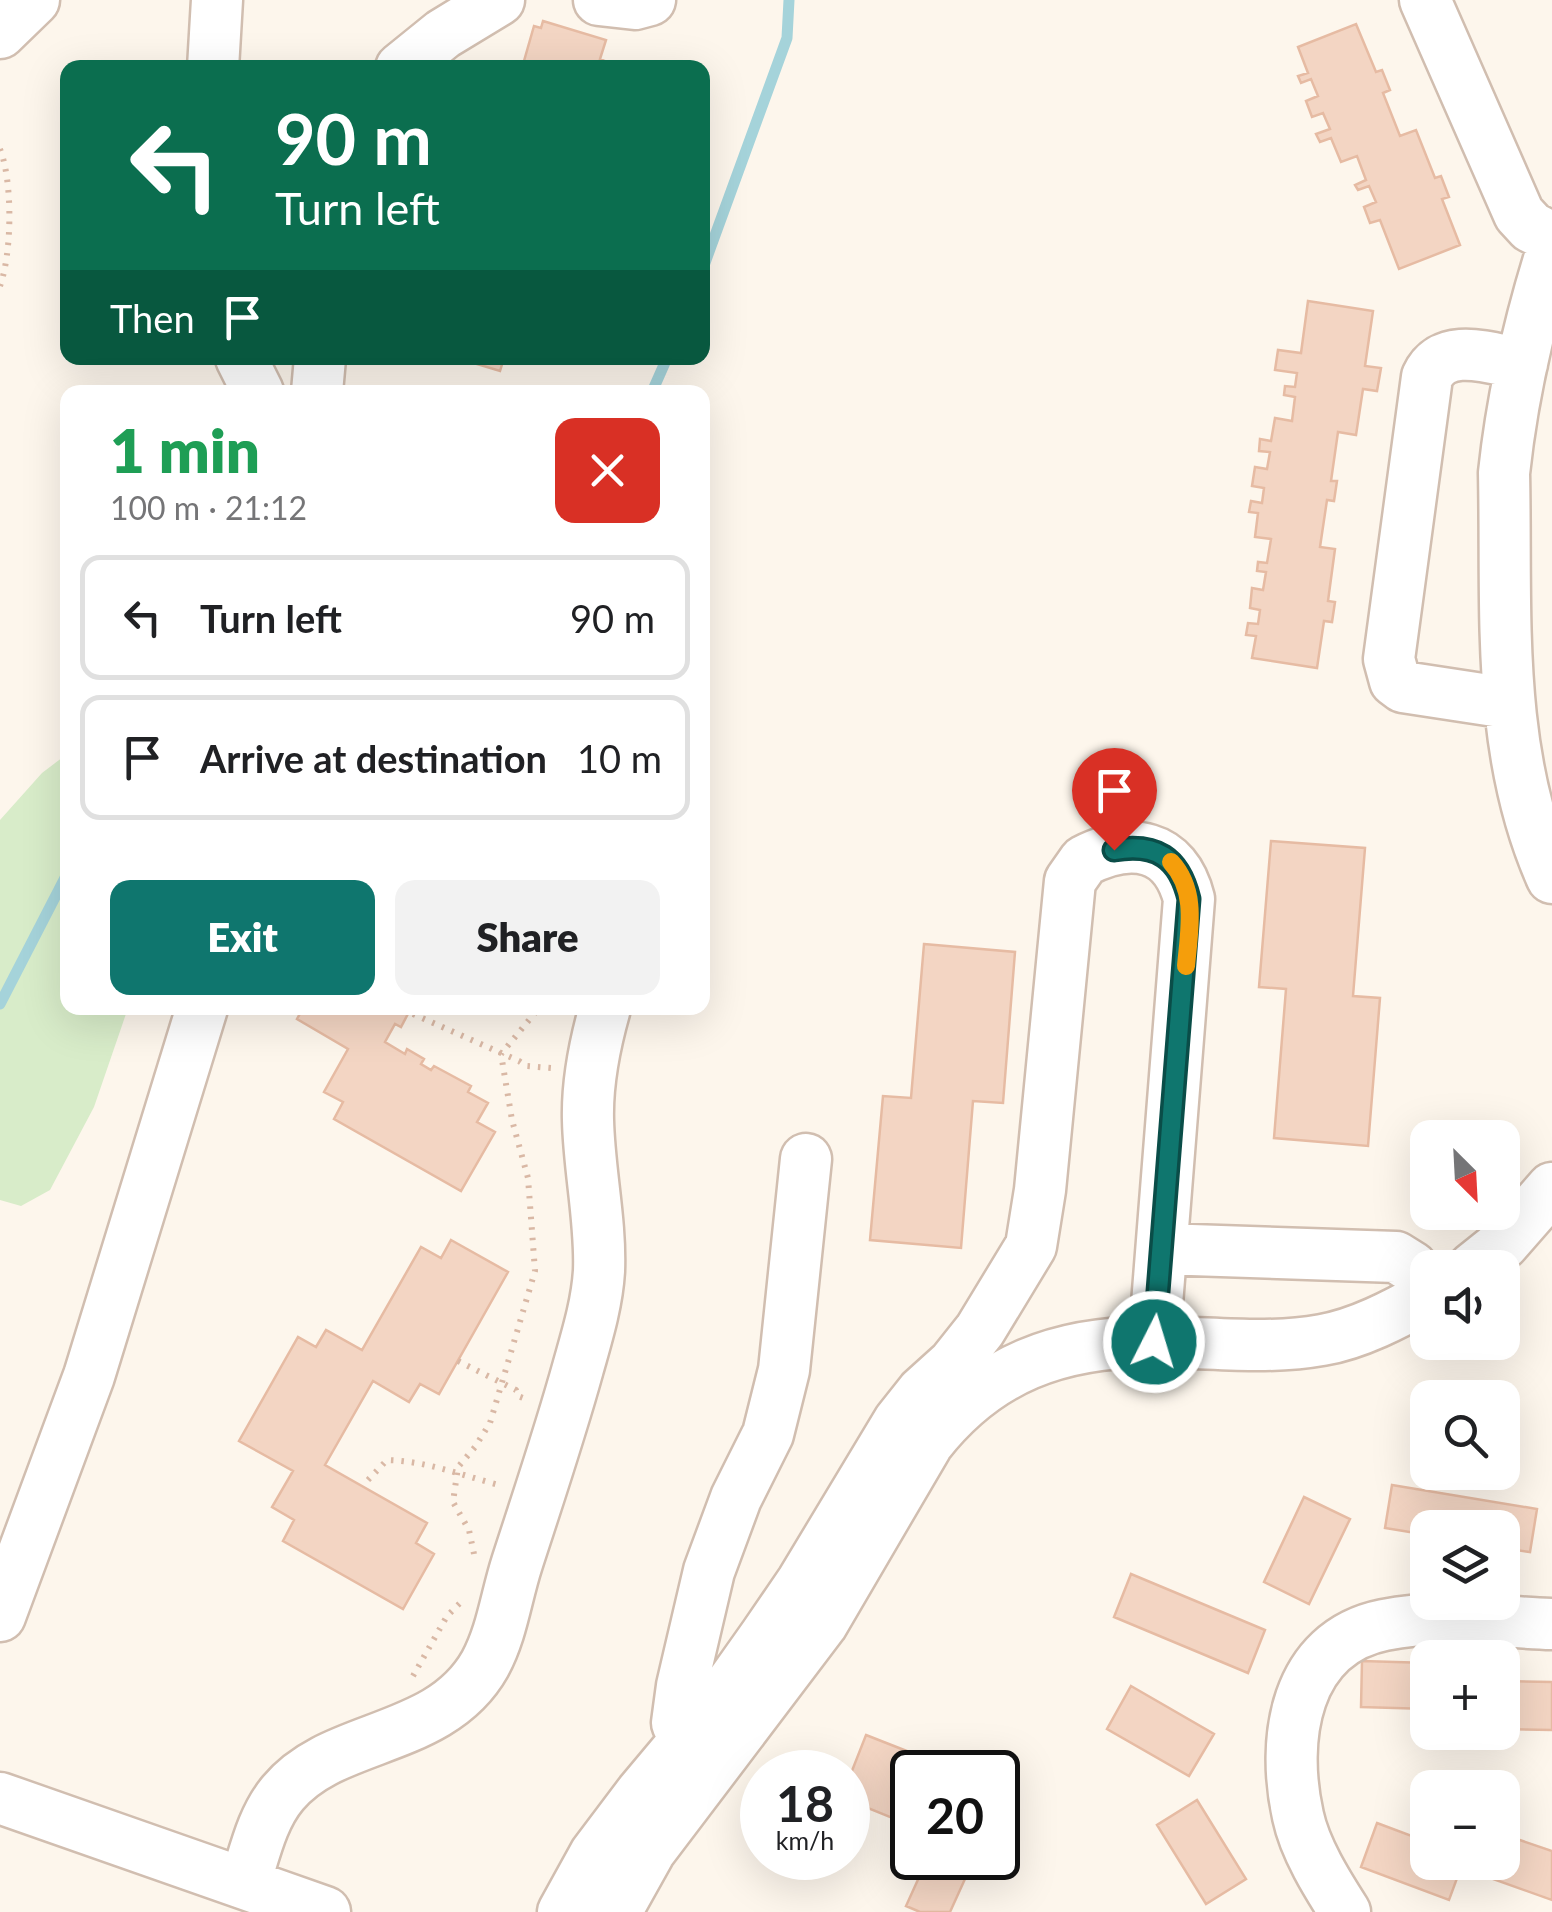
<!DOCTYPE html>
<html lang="en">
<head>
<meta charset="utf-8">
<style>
	:root { --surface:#fff; --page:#f2f2f2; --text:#202124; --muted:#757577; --line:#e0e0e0; --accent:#0f766e }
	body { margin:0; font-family:Lato,sans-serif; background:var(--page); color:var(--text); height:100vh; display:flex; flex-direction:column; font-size:38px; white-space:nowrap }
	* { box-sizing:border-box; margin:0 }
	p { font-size:32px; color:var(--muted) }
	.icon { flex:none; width:55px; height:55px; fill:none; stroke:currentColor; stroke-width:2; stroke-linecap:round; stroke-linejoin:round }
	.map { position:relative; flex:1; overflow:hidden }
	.details { position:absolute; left:60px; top:385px; width:650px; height:630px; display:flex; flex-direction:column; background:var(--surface); border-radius:20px; box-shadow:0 10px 40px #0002 }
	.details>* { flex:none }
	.banner { position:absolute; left:60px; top:60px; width:650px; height:305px; border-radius:20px; box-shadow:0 10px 40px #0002; background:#0b6e4f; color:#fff; overflow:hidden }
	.needle { width:65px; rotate:156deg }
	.controls { position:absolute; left:1410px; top:1120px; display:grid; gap:20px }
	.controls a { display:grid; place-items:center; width:110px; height:110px; border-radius:20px; background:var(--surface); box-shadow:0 10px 40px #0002; font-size:50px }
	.speed { position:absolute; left:740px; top:1750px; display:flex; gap:20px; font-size:50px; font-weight:700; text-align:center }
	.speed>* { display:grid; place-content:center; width:130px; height:130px; border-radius:50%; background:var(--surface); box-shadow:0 10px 40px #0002; line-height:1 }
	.speed small { font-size:25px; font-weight:400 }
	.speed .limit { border:5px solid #111; border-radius:15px; background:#fff; color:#111 }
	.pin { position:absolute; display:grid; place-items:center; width:85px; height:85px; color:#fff; margin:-102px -42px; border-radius:50% 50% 50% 0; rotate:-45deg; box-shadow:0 0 10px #0007 }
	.pin .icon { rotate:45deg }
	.me { position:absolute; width:110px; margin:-55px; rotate:5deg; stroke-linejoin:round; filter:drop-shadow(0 0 8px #0008) }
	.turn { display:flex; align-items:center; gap:35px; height:210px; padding:0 50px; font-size:45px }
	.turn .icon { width:130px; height:130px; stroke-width:2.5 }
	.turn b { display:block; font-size:70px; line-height:85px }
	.then { display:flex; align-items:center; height:95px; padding:0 50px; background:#0003; gap:20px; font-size:38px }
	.round { display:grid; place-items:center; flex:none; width:105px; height:105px; border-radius:20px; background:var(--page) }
	.headline { display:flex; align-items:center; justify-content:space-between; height:170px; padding:0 50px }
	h1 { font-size:60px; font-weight:800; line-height:75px; color:#1e9e55 }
	.action { display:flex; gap:20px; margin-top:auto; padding:20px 50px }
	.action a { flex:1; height:115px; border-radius:20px; background:var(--accent); color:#fff; font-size:40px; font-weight:800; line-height:115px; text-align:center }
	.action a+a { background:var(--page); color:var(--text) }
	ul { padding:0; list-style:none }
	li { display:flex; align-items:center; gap:30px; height:125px; margin:0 20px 15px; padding:0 30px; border:5px solid var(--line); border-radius:20px }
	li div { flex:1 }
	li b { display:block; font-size:38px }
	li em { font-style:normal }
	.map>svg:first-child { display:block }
	.green { fill:#d8ecc9 }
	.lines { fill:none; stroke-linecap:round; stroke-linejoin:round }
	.stream { stroke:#a5d3da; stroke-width:11 }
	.building { fill:#f3d5c3; stroke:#e6bba3; stroke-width:2.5 }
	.minor-casing { stroke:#d1beb0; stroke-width:55 }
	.path { stroke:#d9b8a5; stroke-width:6; stroke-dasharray:2.5 8; stroke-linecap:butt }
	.minor { stroke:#fff; stroke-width:50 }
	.route-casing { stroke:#0a4d48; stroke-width:25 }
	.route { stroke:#0f766e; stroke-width:18 }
	.slow { stroke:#f59e0b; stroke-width:18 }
</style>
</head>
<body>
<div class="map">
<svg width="1552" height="1912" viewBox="0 0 1552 1912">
	<rect width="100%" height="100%" fill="#fdf6ec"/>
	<!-- green -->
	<path class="green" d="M67 754 68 1008H128L94 1107 50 1190 21 1206 0 1200V820L42 773Z"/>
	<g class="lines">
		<!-- stream -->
		<path class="stream" d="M702 271 787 38 789 0
			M652 392 667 358
			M0 1004 68 872"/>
	</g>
	<!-- building -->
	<path class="building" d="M543 21 606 40 600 59 620 68H522L534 26 541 28Z
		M1356 24 1376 72 1382 70 1390 90 1383 93 1400 136 1416 130 1435 178 1441 176 1449 197 1442 199 1460 245 1399 269 1380 220 1370 223 1364 207 1376 202 1369 186 1358 190 1355 185 1366 180 1357 156 1341 162 1331 138 1320 142 1316 134 1330 129 1323 113 1312 117 1306 101 1318 96 1311 79 1301 83 1298 76 1308 73 1298 47Z
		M1308 301 1373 311 1365 366 1381 368 1377 391 1363 389 1356 435 1338 432 1331 481H1337L1334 501 1327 500 1320 547 1335 549 1328 601 1335 602 1332 622 1324 621 1317 668 1252 658 1256 636 1246 635 1248 623 1258 624 1260 610 1250 608 1252 588 1263 590 1266 572 1257 571 1258 562 1267 563 1271 539 1255 537 1258 513 1249 512 1251 501 1262 503 1264 488 1252 486 1255 467 1267 469 1270 452 1259 451 1260 439 1271 441 1275 418 1292 421 1295 397 1284 395 1285 386 1295 387 1297 373 1275 370 1278 350 1301 353Z
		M457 358H504L500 371Z
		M1271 841 1365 848 1353 996 1380 998 1368 1146 1274 1138 1286 989 1259 987Z
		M924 944 1015 952 1003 1103 973 1101 961 1248 870 1240 883 1096 911 1098Z
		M303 1008H405L410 1010 401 1027 395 1024 385 1042 405 1054 407 1049 424 1059 421 1064 431 1070 434 1066 471 1086 468 1092 488 1103 477 1122 495 1132 461 1191 334 1119 343 1102 324 1092 348 1049 297 1019Z
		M451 1240 508 1272 439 1394 420 1384 409 1402 373 1381 325 1465 427 1523 416 1543 434 1554 403 1609 283 1541 294 1520 272 1507 293 1471 239 1441 298 1337 316 1347 326 1330 362 1350 421 1247 441 1258Z
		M1392 1485 1537 1509 1530 1552 1502 1548V1528H1428V1535L1385 1528Z
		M1304 1497 1350 1519 1309 1604 1264 1582Z
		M1131 1574 1265 1630 1248 1673 1114 1617Z
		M1362 1661 1428 1663V1709L1361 1707Z
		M1502 1681 1552 1682V1730L1502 1729Z
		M1131 1686 1214 1734 1189 1776 1107 1729Z
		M866 1735 950 1768 948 1772H912V1826L848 1800V1781Z
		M1197 1800 1246 1879 1206 1904 1157 1825Z
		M1377 1823 1428 1842V1862H1463L1449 1900 1361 1867Z
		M1508 1836 1552 1851V1900L1493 1879 1498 1862H1502Z
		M926 1862 965 1879 950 1912H920L906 1906Z"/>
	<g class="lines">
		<defs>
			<path id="minor" d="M599 0 635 4 650 0
				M1425 0 1519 214 1531 227 1552 238
				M0 33 34 0
				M213 68 217 0
				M401 68 443 34 499 0
				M1552 250C1529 323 1512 398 1504 473 1507 610 1495 751 1552 878
				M241 358 258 392
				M317 392 320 358
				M1508 703 1403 687 1395 681 1389 659 1427 377C1444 340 1492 359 1522 364
				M1162 1249 1396 1257 1412 1267 1428 1290
				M1473 1268 1503 1244 1552 1188
				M0 1616 89 1376 202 1008
				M696 1749 685 1741 677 1723 682 1686 709 1571 736 1498 768 1434 784 1370 806 1159
				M0 1798 325 1912
				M245 1883C255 1852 262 1818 283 1793 333 1732 440 1744 485 1664 502 1633 506 1597 517 1563 538 1498 560 1433 578 1368 587 1336 597 1304 599 1271 601 1221 589 1170 588 1120 587 1083 595 1043 605 1008
				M563 1912 595 1854 641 1793 724 1694 765 1636 802 1582 899 1421 922 1392 953 1364 980 1330 1031 1246 1040 1190 1070 881 1084 861C1131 837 1175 843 1189 899L1154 1342
				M616 1912 650 1851 822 1624 928 1443C987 1368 1060 1341 1155 1342 1211 1342 1267 1350 1322 1340 1358 1334 1396 1314 1428 1296
				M1345 1912C1327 1884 1305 1849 1298 1816 1281 1740 1294 1643 1384 1625 1439 1614 1497 1622 1552 1624"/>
		</defs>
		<!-- minor casing -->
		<use href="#minor" class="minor-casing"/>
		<!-- path -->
		<path class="path" d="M0 149C13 182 12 253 0 286
			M413 1014 519 1061 526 1066 551 1068
			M458 1361 516 1390 518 1396 526 1399
			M368 1480 387 1460C426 1461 461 1475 499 1485
			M474 1554 469 1530 453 1502 458 1467 475 1447 490 1423 535 1271 528 1178 512 1120 501 1054 539 1008
			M413 1676 447 1616 460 1603"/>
		<!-- minor -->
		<use href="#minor" class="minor"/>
	</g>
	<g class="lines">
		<defs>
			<path id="route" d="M1114 850C1156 843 1179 857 1189 899L1154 1342"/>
		</defs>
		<!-- route casing -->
		<use href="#route" class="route-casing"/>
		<!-- route -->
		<use href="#route" class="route"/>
		<!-- slow -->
		<path class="slow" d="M1171 862C1198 891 1189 931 1186 966"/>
	</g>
</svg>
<div class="controls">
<a><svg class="needle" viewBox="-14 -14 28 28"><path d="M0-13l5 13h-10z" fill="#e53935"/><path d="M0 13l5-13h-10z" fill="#757577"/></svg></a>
<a><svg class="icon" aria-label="sound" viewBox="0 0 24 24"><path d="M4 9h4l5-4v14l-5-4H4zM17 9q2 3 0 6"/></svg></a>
<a><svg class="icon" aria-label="search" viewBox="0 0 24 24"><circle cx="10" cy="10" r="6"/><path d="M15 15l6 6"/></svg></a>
<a><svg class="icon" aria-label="layers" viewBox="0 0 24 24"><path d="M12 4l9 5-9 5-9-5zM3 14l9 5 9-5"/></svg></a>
<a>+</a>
<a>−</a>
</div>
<div class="speed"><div>18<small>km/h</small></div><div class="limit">20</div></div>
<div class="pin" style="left:1114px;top:850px;background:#d93025"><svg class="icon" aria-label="arrive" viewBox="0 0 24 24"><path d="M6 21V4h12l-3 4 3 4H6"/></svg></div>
<svg class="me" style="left:1154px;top:1342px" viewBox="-20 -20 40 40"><circle r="17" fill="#0f766e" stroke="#fff" stroke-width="3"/><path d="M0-11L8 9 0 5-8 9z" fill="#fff"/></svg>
<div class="banner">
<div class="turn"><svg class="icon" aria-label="left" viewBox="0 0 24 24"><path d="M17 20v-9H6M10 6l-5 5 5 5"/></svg><div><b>90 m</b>Turn left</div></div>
<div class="then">Then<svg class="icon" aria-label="arrive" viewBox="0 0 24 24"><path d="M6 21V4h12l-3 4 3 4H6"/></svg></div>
</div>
<section class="details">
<div class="headline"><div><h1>1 min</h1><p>100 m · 21:12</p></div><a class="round" style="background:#d93025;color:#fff"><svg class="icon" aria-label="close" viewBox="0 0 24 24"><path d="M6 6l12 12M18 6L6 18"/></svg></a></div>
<ul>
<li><svg class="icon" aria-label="left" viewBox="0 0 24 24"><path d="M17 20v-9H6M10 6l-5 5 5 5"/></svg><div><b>Turn left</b></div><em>90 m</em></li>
<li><svg class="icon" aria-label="arrive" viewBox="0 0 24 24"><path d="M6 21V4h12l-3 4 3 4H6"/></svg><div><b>Arrive at destination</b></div><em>10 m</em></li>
</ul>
<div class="action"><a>Exit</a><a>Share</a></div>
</section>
</div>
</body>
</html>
